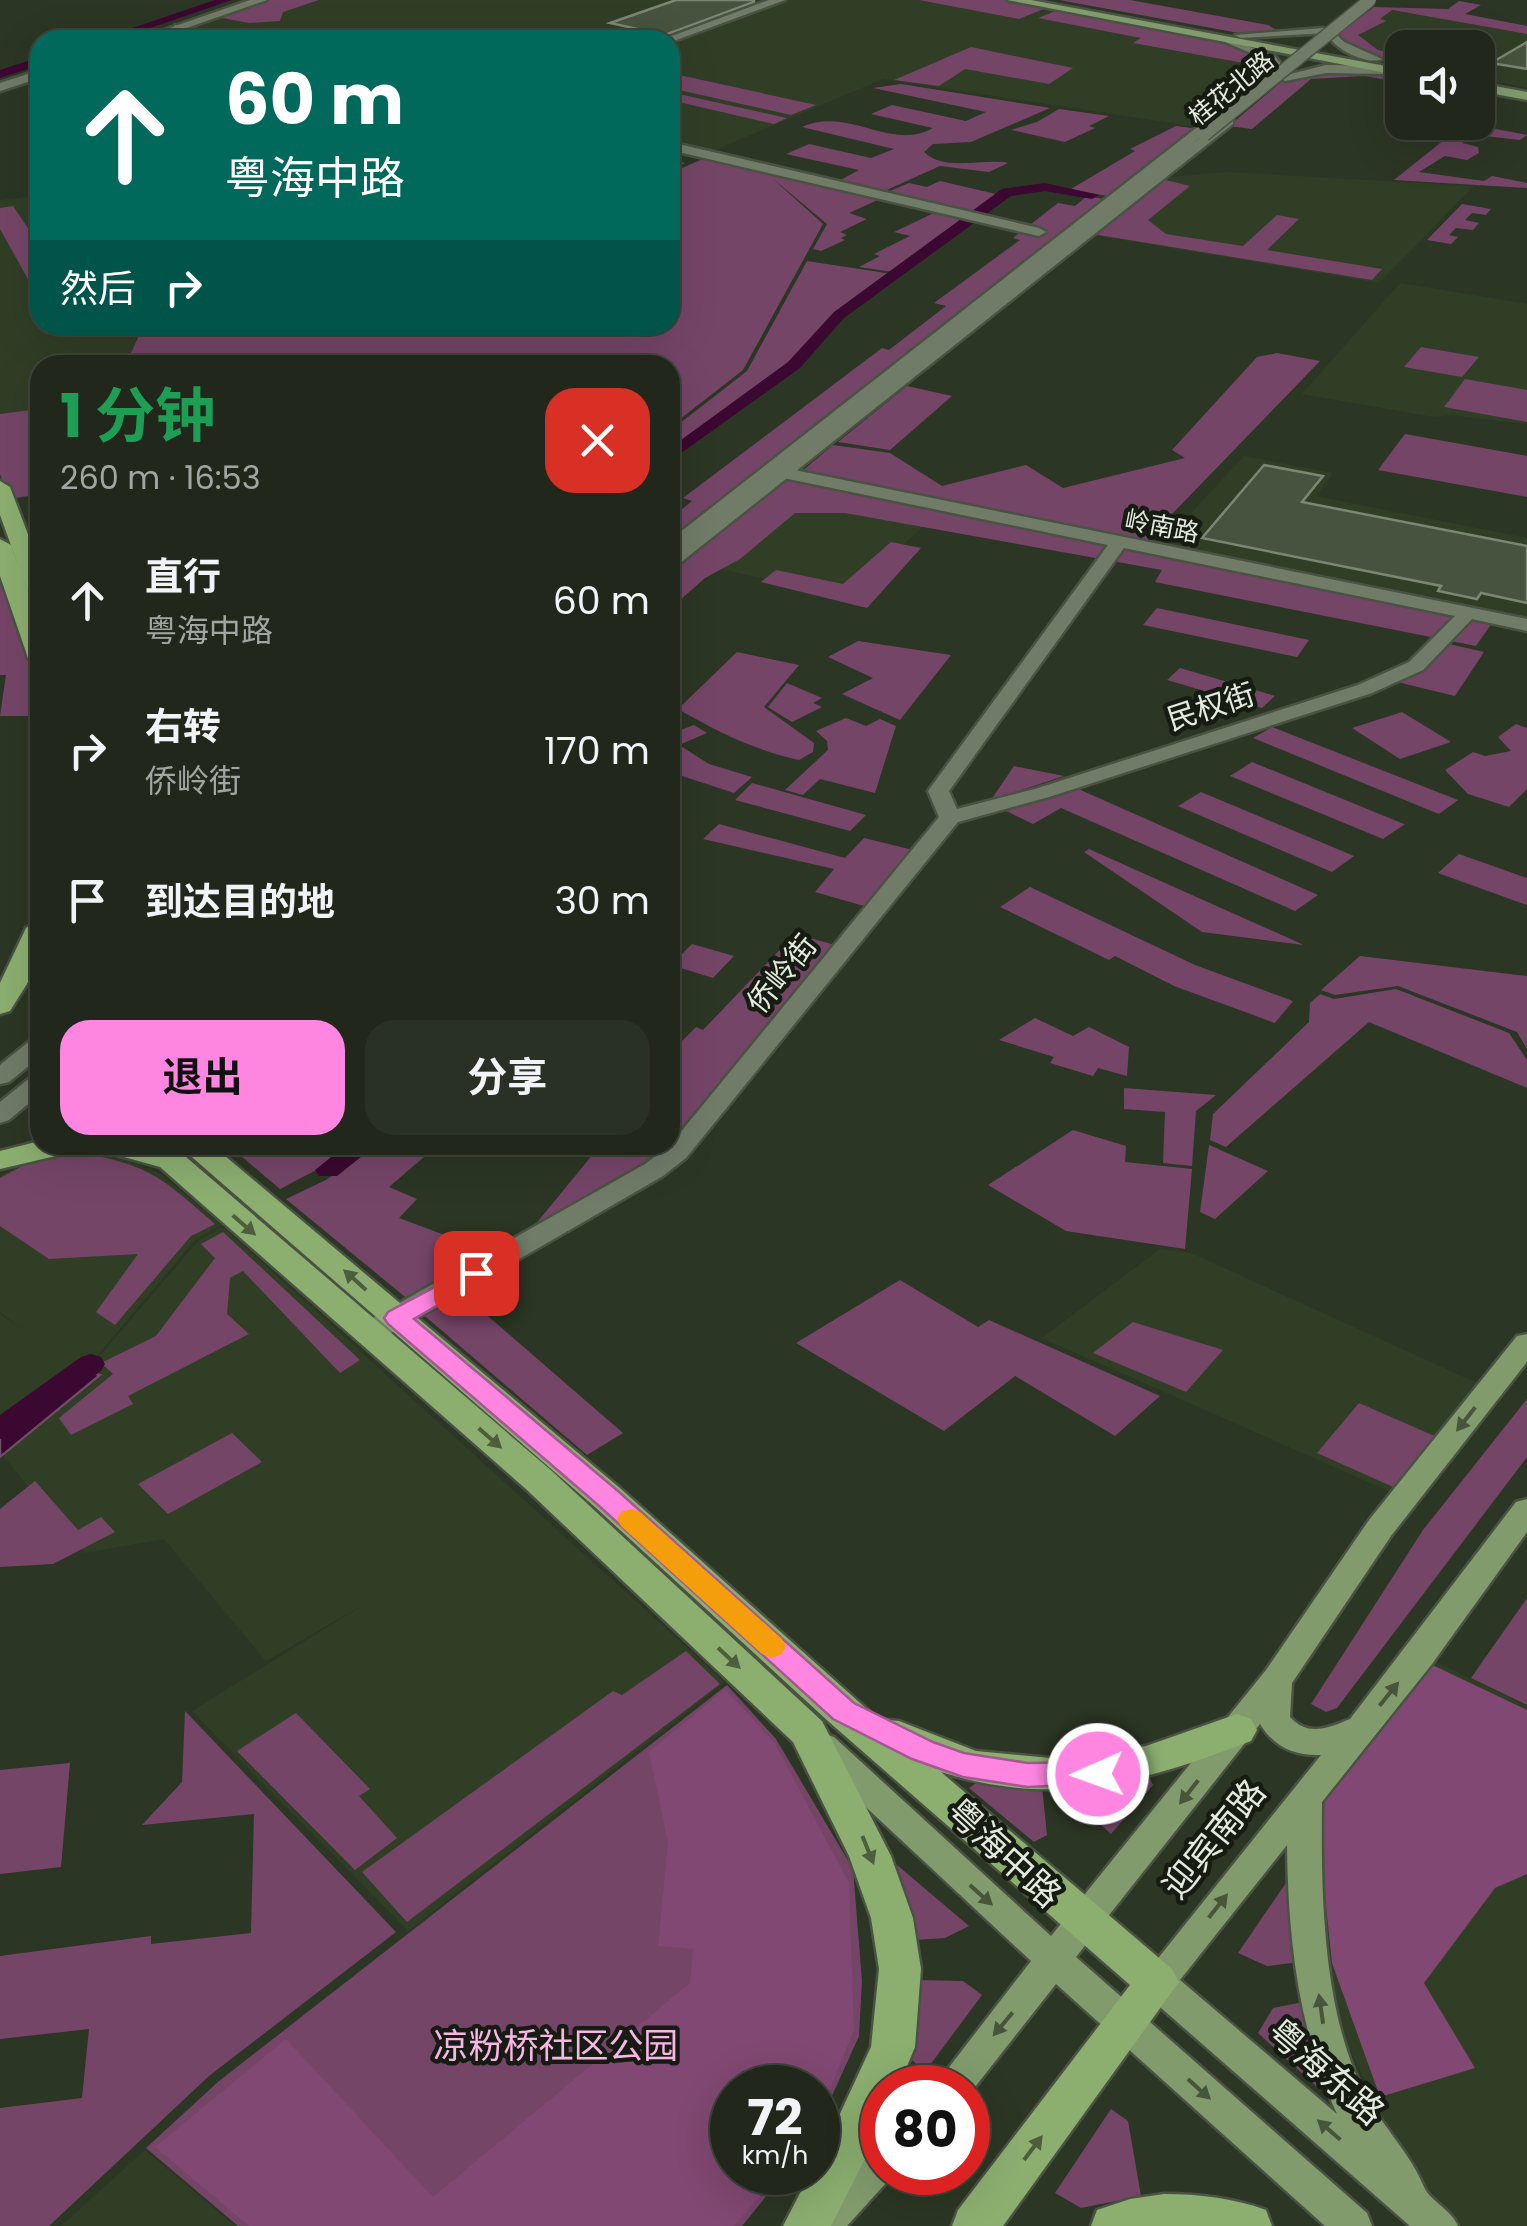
<!DOCTYPE html>
<html lang="zh">
<head>
<meta charset="utf-8">
<style>
	:root { --surface:#21281b; --page:#293024; --text:#f1f3f6; --muted:#a2a6a3; --line:#3e443a; --accent:#fe86e1 }
	body { margin:0; font-family:Poppins,"Noto Sans SC",sans-serif; background:var(--page); color:var(--text); height:100vh; display:flex; flex-direction:column; font-size:38px; white-space:nowrap }
	* { box-sizing:border-box; margin:0 }
	p { font-size:32px; color:var(--muted) }
	.icon { flex:none; width:55px; height:55px; fill:none; stroke:currentColor; stroke-width:2; stroke-linecap:round; stroke-linejoin:round }
	.map { position:relative; flex:1; overflow:hidden }
	.drawer { position:absolute; left:30px; top:355px; width:650px; height:800px; display:flex; flex-direction:column; background:var(--surface); border-radius:30px; box-shadow:0 10px 40px #0002,0 0 0 2px var(--line) }
	.drawer>* { flex:none }
	.guide { position:absolute; left:30px; top:30px; width:650px; height:305px; border-radius:30px; box-shadow:0 10px 40px #0002,0 0 0 2px var(--line); background:#00695c; color:#fff; overflow:hidden }
	.controls { position:absolute; left:1385px; top:30px; display:grid; gap:20px }
	.controls a { display:grid; place-items:center; width:110px; height:110px; border-radius:20px; background:var(--surface); box-shadow:0 10px 40px #0002,0 0 0 2px var(--line); font-size:50px }
	.speed { position:absolute; left:710px; top:2065px; display:flex; gap:20px; font-size:50px; font-weight:700; text-align:center }
	.speed>* { display:grid; place-content:center; width:130px; height:130px; border-radius:50%; background:var(--surface); box-shadow:0 10px 40px #0002,0 0 0 2px var(--line); line-height:1 }
	.speed small { font-size:25px; font-weight:400 }
	.speed .limit { border:15px solid #d22; background:#fff; color:#111 }
	.pin { position:absolute; display:grid; place-items:center; width:85px; height:85px; color:#fff; margin:-42px; border-radius:20px; box-shadow:0 5px 15px #0006 }
	.me { position:absolute; width:110px; margin:-55px; rotate:268deg; stroke-linejoin:round; filter:drop-shadow(0 0 8px #0008) }
	.turn { display:flex; align-items:center; gap:35px; height:210px; padding:0 30px; font-size:45px }
	.turn .icon { width:130px; height:130px; stroke-width:2.5 }
	.turn b { display:block; font-size:70px; line-height:85px }
	.then { display:flex; align-items:center; height:95px; padding:0 30px; background:#0003; gap:20px; font-size:38px }
	.round { display:grid; place-items:center; flex:none; width:105px; height:105px; border-radius:30px; background:var(--page) }
	.summary { display:flex; align-items:center; justify-content:space-between; height:170px; padding:0 30px }
	h1 { font-size:60px; font-weight:700; line-height:75px; color:#1e9e55 }
	.cta { display:flex; gap:20px; margin-top:auto; padding:20px 30px }
	.cta a { flex:1; height:115px; border-radius:30px; background:var(--accent); color:#111; font-size:40px; font-weight:700; line-height:115px; text-align:center }
	.cta a+a { background:var(--page); color:var(--text) }
	ul { padding:0; list-style:none }
	li { display:flex; align-items:center; gap:30px; height:150px; padding:0 30px }
	li div { flex:1 }
	li b { display:block; font-size:38px }
	li em { font-style:normal }
	.map>svg:first-child { display:block }
	.built { fill:#313e26 }
	.green { fill:#754568 }
	.forest { fill:#804872 }
	.water { fill:#3b0831; stroke:#6d4c65; stroke-width:2.5 }
	.lines { fill:none; stroke-linecap:round; stroke-linejoin:round }
	.canal { fill:#3b0831; fill-rule:evenodd }
	.building { fill:#47523f; stroke:#7b8772; stroke-width:2.5 }
	.street-casing { stroke:#4a5243; stroke-width:5 }
	.secondary-casing { stroke:#4a5243; stroke-width:5 }
	.primary-casing { stroke:#4a5243; stroke-width:5 }
	.highway-casing { stroke:#4a5243; stroke-width:5 }
	.street { fill:#707c68; fill-rule:evenodd }
	.secondary { fill:#707c68; fill-rule:evenodd }
	.primary { fill:#819b6d; fill-rule:evenodd }
	.highway { fill:#8caf70; fill-rule:evenodd }
	.secondary-bridge-casing { stroke:#4a5243; stroke-width:15; stroke-linecap:butt }
	.secondary-bridge { stroke:#707c68; stroke-width:12 }
	.oneway { fill:#4c5e3d }
	.oneway2 { fill:#47553b }
	.route { fill:#fe86e1; stroke:#a55792; stroke-width:2.5 }
	.slow { fill:#f59e0b }
	.labels { text-anchor:middle; stroke-width:9; stroke-linejoin:round; paint-order:stroke }
	.far-street-label { font-size:25px; fill:#e3eade; stroke:#171c13 }
	.street-label { font-size:30px; fill:#e3eade; stroke:#171c13 }
	.near-street-label { font-size:35px; fill:#e3eade; stroke:#171c13 }
	.near-park-label { font-size:35px; fill:#f8b5e5; stroke:#171c13 }
</style>
</head>
<body>
<div class="map">
<svg width="1527" height="2226" viewBox="0 0 1527 2226">
	<rect width="100%" height="100%" fill="#2c3624"/>
	<!-- built -->
	<path class="built" d="M262 0H1011L1229 40 1277 68 1204 128 883 79 705 154 670 146V40H225L176 28Z
		M1369 7 1527 32V88L1478 78V48H1402V64L1376 59 1333 36Z
		M1226 172 1474 186 1379 283 1087 234 1159 178Z
		M40 195V325H144L124 365H40V495L6 500 0 483V200Z
		M1400 283 1527 304V424L1450 415 1434 417 1302 394Z
		M1244 456 1333 473 1316 496 1527 538V623L1158 549Z
		M788 475 942 507 850 598 681 560Z
		M77 1150 125 1159 161 1174 221 1225 196 1239 90 1364 73 1365 0 1417V1314L22 1329 0 1312V1176L34 1158Z
		M223 1227 725 1682 408 1931 192 1711 368 1602 266 1661 164 1539 84 1553 3 1456 102 1376 92 1365 199 1240Z
		M1160 1249 1191 1253 1488 1388 1402 1497 1042 1338Z
		M1422 1655 1527 1706V2226H1453L1392 2137 1343 2035 1323 1967 1321 1775Z
		M145 2150 235 2226H61Z"/>
	<!-- green -->
	<path class="green" d="M267 0H319L283 12 280 21 249 23 217 17Z
		M919 0H1005L1046 8 1019 19Z
		M1059 0H1130L1268 25 1282 33H1239Z
		M1459 1 1481 5 1465 14 1527 26V34L1392 10 1380 19 1386 21 1358 35 1378 50 1402 55V61L1379 57 1339 37V33L1374 7 1448 9Z
		M1058 10C1101 18 1252 35 1272 68L1133 43 1141 38 1038 18Z
		M971 47 1073 68 1049 84 965 69 939 86 894 80Z
		M1327 70 1402 74V83L1365 76 1311 79 1252 129 1229 126 1287 77Z
		M670 73 816 105 791 115 670 88Z
		M901 84 1050 108 971 142 933 144 924 152C944 172 982 158 1008 163L989 172 940 166 880 193 835 183 859 170 786 154 809 144 871 158 894 149 802 127C849 106 891 152 933 128L871 114 892 105 966 121 986 112 873 88Z
		M670 92 787 118 774 124 670 100Z
		M1059 109 1109 116 1089 126 1095 128 1065 142 1011 130 1037 122Z
		M1465 123 1527 135 1520 140 1476 135 1462 143 1478 147 1479 153 1467 160 1445 156 1419 172 1484 181 1492 176 1527 183V188L1394 180Z
		M1176 126 1200 129 1112 197 1071 189 1135 151 1130 149Z
		M708 157 882 198 849 213 867 219 840 232 847 235 841 238 845 240 821 251 813 249 827 224 772 178 823 224 743 370 670 427V365H125L144 325H670V159L685 163 670 169 677 170Z
		M1162 179 1190 186 1148 220 1166 234 1243 246 1277 215 1299 219 1267 250 1382 269 1372 280 1093 234Z
		M940 181 1000 195 970 215 883 194 909 183 927 187Z
		M1087 196 1109 200 670 545V519L692 501 683 498 882 348 889 350 946 306 934 303 1020 240 1013 238 1058 203 1075 206Z
		M1462 204 1491 209 1486 215 1472 213 1465 220 1479 223 1473 230 1456 228 1449 235 1458 237 1451 244 1427 240Z
		M13 206 40 246V289L34 290 0 229V208Z
		M936 212 966 219 893 272 859 267 880 256 874 254 910 236 894 232Z
		M807 261 892 274 838 314 793 364 670 454V431L747 371Z
		M1421 347 1479 357 1462 377 1404 367Z
		M1277 353 1320 361 1144 543 801 472 833 445 890 453 942 486 1026 465 1063 488 1185 458 1172 450 1257 357Z
		M1465 379 1527 390V422L1444 407Z
		M907 386 952 396 890 450 838 442Z
		M31 410 40 432V494L9 499 0 474V414Z
		M1405 434 1527 456V497L1378 470Z
		M789 476 1494 620 1476 646 1155 582 1162 570 845 513H795L740 559 705 578 670 609V572Z
		M891 542 921 548 867 608 761 582 776 570 843 584Z
		M0 564 40 672V716H0L6 675H0Z
		M1157 608 1309 640 1297 657 1143 625Z
		M858 641 951 655 900 720 842 694 873 678 828 657Z
		M1449 644 1484 652 1455 696 1393 681 1428 666Z
		M737 652 799 665 764 707 814 743 813 752 799 760C754 750 718 732 678 709Z
		M1180 668 1275 696 1262 708 1167 680Z
		M787 683 822 698 813 703 822 707 792 722 768 707Z
		M1402 712 1451 742 1400 759 1352 728Z
		M846 718 866 726 880 719 896 726 875 793 820 779 803 795 785 790 828 750 827 741 816 731Z
		M1516 724 1527 728V789L1509 807 1468 794 1445 770 1473 752 1485 756 1511 751 1498 737Z
		M694 725 707 733 679 745 709 764 752 777 734 793 670 772V734Z
		M1272 727 1458 800 1439 814 1253 738Z
		M1252 762 1404 824H1405L1383 839 1230 776Z
		M1014 766 1064 776 991 800Z
		M752 783 866 815 850 831 735 800Z
		M1076 788 1318 895 1295 911 1061 808 1033 824 1002 809Z
		M1201 792 1354 856 1332 872 1178 806Z
		M719 824 845 858 864 838 913 850 864 906 815 892 834 869 703 839Z
		M1089 849 1304 945 1202 932 1084 852Z
		M1459 854 1527 878V905L1438 873Z
		M1030 887 1195 965 1293 1001 1275 1023 1174 986 1115 956 1109 960 1000 907Z
		M795 934 835 945 670 1144V1053L696 1027 703 1030Z
		M692 944 734 956 713 978 671 965Z
		M1360 956 1527 976V1049L1517 1032 1398 986 1335 995 1321 990Z
		M1396 989 1509 1033 1527 1060V1088L1369 1022 1226 1147 1210 1140 1213 1114 1309 1022 1310 1003 1320 994 1334 999Z
		M1035 1018 1073 1036 1089 1027 1129 1047 1127 1076 1098 1068 1093 1076 1050 1063 1054 1057 999 1040Z
		M1124 1088 1216 1095 1196 1111 1192 1166 1163 1163 1165 1112 1124 1109Z
		M1073 1130 1126 1146 1125 1162 1192 1169 1185 1249 1066 1231 988 1185Z
		M228 1145H349L324 1166 280 1189Z
		M377 1145H438L389 1187 417 1199 399 1218 493 1253 410 1301 286 1199 326 1180Z
		M580 1145H669L647 1166 530 1231 594 1153Z
		M1209 1145 1268 1171 1215 1219 1200 1212Z
		M76 1152C150 1165 160 1176 215 1224L191 1236 115 1325 96 1312 138 1254 49 1259 0 1226V1178L37 1158Z
		M223 1232 360 1360 340 1373 243 1271 230 1278 227 1314 249 1334 128 1396 133 1404 71 1435 59 1418 113 1374 101 1363 156 1336 215 1258 201 1244Z
		M900 1280 978 1327 989 1320 1160 1396 1115 1436 1015 1376 944 1431 796 1343Z
		M459 1291 623 1433 587 1455 419 1311Z
		M1133 1322 1223 1350 1186 1392 1093 1353Z
		M1527 1399V1457L1337 1708 1326 1712 1311 1704 1423 1530Z
		M1359 1403 1439 1438 1400 1490 1317 1453Z
		M232 1433 262 1462 168 1514 138 1484Z
		M35 1481 78 1530 101 1517 115 1532 53 1564 0 1567V1509Z
		M1527 1598V1705L1471 1678Z
		M686 1651 720 1684 407 1922 362 1872 613 1691 622 1695Z
		M727 1685 776 1739 853 1869 862 1981 859 2036 818 2127V2088H732V2172L785 2173 742 2226H238L146 2148 219 2081Z
		M185 1711 396 1932 209 2076 49 2226H0V2108L82 2098 89 2029 0 2039V1956L151 1936V1944L251 1933 254 1814 142 1825 182 1782Z
		M296 1713 370 1789 359 1796 397 1838 355 1870 237 1751Z
		M70 1763 61 1867 0 1874V1770Z
		M1148 1775 1153 1785 1111 1834 1094 1819 1090 1785 1124 1783Z
		M978 1782 1042 1787 1047 1835 1034 1842 969 1788Z
		M897 1865 969 1926 945 1938 914 1940Z
		M1288 1880 1300 1884 1299 1962 1267 1966 1238 1953Z
		M916 1980 963 1981 982 1995 930 2065 919 2066 908 2057Z
		M1303 2002 1338 2086H1316L1258 2033 1273 2008Z
		M1111 2109 1128 2121 1141 2196 1081 2208 1055 2193Z"/>
	<!-- forest -->
	<path class="forest" d="M1424 1661 1527 1710V1874L1495 1888 1424 1983 1475 2068 1380 2097 1332 1963 1317 1822 1329 1775Z
		M725 1689 774 1742 849 1883 854 2030 818 2117V2088H732V2172L779 2173 734 2226H249L155 2147 286 2039 433 2197 690 1983 693 1949 658 1946 668 1842 649 1752Z"/>
	<!-- water -->
	<path class="water" d="M70 1367 100 1375 0 1457V1418Z"/>
	<g class="lines">
		<!-- canal -->
		<path class="canal" d="M215 0H232L115 40H97Z
			M40 57V65L0 78V70Z
			M1045 183 1099 195 1092 199 1045 191 1011 196 844 318 800 368 670 461V448L788 362 834 312 1002 189Z
			M346 1145H376L337 1176H319L315 1170Z
			M91 1354 101 1357 105 1364 101 1371 10 1436 0 1439V1415L81 1357Z"/>
	</g>
	<!-- building -->
	<path class="building" d="M676 0H754V2L665 35 610 23Z
		M1527 42V69L1491 63Z
		M1264 465 1323 476 1302 502 1527 546V603L1481 593 1477 599 1438 591 1441 586 1202 538Z"/>
	<g class="lines">
		<defs>
			<path id="street" d="M769 0H785L671 42 661 40Z
				M175 25 228 38 230 40H210L171 30Z
				M670 142 1039 228 1046 232 1039 236 670 150Z
				M770 465 1527 619V631L1472 619 1423 670 1372 693 1049 797 958 822 686 1158 663 1176 391 1333H371L367 1326 371 1319 645 1164 670 1145 939 817 928 791 1108 545 764 474 762 470ZM1124 548 1455 616 1409 662 1358 685 1035 789 957 809 949 791Z"/>
			<path id="secondary" d="M250 0H267L152 40H135Z
				M1323 28 1327 33 1241 38 1235 35Z
				M1328 34H1336L1344 42 1382 59C1367 66 1332 48 1328 34Z
				M1225 38 1275 56 1284 68 1274 71 1267 60 1225 42Z
				M1326 65 1386 66 1392 70 1386 74 1326 73 1285 81 1279 77Z
				M40 70V78L0 91V83Z
				M1219 110 1229 113 1192 144 1225 118H1233V124L670 571V557L675 553 670 554V540Z
				M40 1038V1057L9 1082 0 1084V1065L31 1040Z
				M40 1075V1094L9 1120 0 1123V1102L31 1077Z"/>
			<path id="primary" d="M1007 0H1031L1402 69V76Z
				M1478 83 1527 92V100L1478 91Z
				M1527 1334V1362L1391 1536 1292 1683 1290 1717C1308 1737 1328 1728 1350 1719L1516 1502 1527 1499V1532L1432 1664 1322 1802C1321 1894 1322 2023 1371 2104 1388 2132 1412 2157 1424 2187 1430 2201 1451 2209 1458 2226H1410L1144 1993 1139 1982 1321 1755C1294 1756 1274 1747 1260 1724L1076 1957 1367 2213 1372 2226H1325L1056 1984 968 2096V2088H933L1031 1961 810 1755 806 1746 810 1737 822 1733 834 1737 1051 1936 1266 1670 1369 1520 1517 1336ZM1287 1845C1288 1938 1298 2029 1337 2114L1180 1980Z
				M882 2144V2172H896L847 2226H802L807 2213 868 2150Z"/>
			<path id="highway" d="M0 481 10 487 40 566V602L29 595 0 515Z
				M0 539 11 545 40 626V665L28 658 0 576Z
				M40 920V963L10 1011 0 1014V983L26 928Z
				M40 1141V1145H77L73 1152 0 1169V1151Z
				M102 1145H172L553 1472 822 1721 891 1856 913 1918 921 1969 915 2047 898 2088H882V2125L831 2226H783L811 2172H818V2161L871 2047 879 1969 871 1918 849 1856 793 1742 527 1490 160 1167 106 1152Z
				M178 1145H212L621 1489 878 1719 899 1721 976 1751 1061 1759 1146 1746 1237 1714 1251 1719 1257 1730 1251 1741C1142 1783 1055 1808 941 1772L1172 1969 1179 1982 1003 2226H952L958 2210 1130 1985 829 1722 595 1507Z
				M1164 2194C1199 2194 1233 2198 1266 2210L1272 2226H1091L1097 2210 1130 2199Z"/>
		</defs>
		<!-- street casing -->
		<use href="#street" class="street-casing"/>
		<!-- secondary casing -->
		<use href="#secondary" class="secondary-casing"/>
		<!-- primary casing -->
		<use href="#primary" class="primary-casing"/>
		<!-- highway casing -->
		<use href="#highway" class="highway-casing"/>
		<!-- street -->
		<use href="#street" class="street"/>
		<!-- secondary -->
		<use href="#secondary" class="secondary"/>
		<!-- primary -->
		<use href="#primary" class="primary"/>
		<!-- highway -->
		<use href="#highway" class="highway"/>
		<defs>
			<path id="secondary-bridge" d="M1204 135 1370 0"/>
		</defs>
		<!-- secondary-bridge casing -->
		<use href="#secondary-bridge" class="secondary-bridge-casing"/>
		<!-- secondary-bridge -->
		<use href="#secondary-bridge" class="secondary-bridge"/>
	</g>
	<!-- one-way arrows -->
	<defs><path id="oneway-solid" d="M-6-.8H1V-3.2L6.5 0L1 3.2V.8H-6Z" transform="scale(2.5)"/></defs>
	<g class="oneway">
		<use href="#oneway-solid" transform="translate(244 1225) rotate(41)"/>
		<use href="#oneway-solid" transform="translate(355 1280) rotate(-138)"/>
		<use href="#oneway-solid" transform="translate(490 1438) rotate(41)"/>
		<use href="#oneway-solid" transform="translate(729 1658) rotate(43)"/>
		<use href="#oneway-solid" transform="translate(868 1850) rotate(68)"/>
		<use href="#oneway-solid" transform="translate(1033 2148) rotate(-53)"/>
	</g>
	<g class="oneway2">
		<use href="#oneway-solid" transform="translate(1466 1419) rotate(128)"/>
		<use href="#oneway-solid" transform="translate(1389 1694) rotate(-51)"/>
		<use href="#oneway-solid" transform="translate(1189 1792) rotate(128)"/>
		<use href="#oneway-solid" transform="translate(981 1895) rotate(42)"/>
		<use href="#oneway-solid" transform="translate(1218 1906) rotate(-52)"/>
		<use href="#oneway-solid" transform="translate(1321 2009) rotate(-98)"/>
		<use href="#oneway-solid" transform="translate(1003 2024) rotate(130)"/>
		<use href="#oneway-solid" transform="translate(1199 2089) rotate(42)"/>
		<use href="#oneway-solid" transform="translate(1329 2130) rotate(-139)"/>
	</g>
	<!-- route -->
	<path class="route" d="M476 1265 488 1273 485 1278 414 1319 618 1491 854 1703 933 1742 964 1753 1028 1763 1098 1762 1109 1766 1113 1774 1109 1783 1028 1787 963 1777 912 1759 833 1719 598 1505 388 1324 384 1318 388 1312Z"/>
	<!-- slow -->
	<path class="slow" d="M631 1509 640 1512 782 1639 786 1646 782 1654 772 1658 762 1654 621 1526 617 1519 621 1512Z"/>
	<g class="labels">
		<!-- far-street labels -->
		<g class="far-street-label">
			<text transform="translate(1231 88) rotate(-39)" y="9">桂花北路</text>
			<text transform="translate(1162 526) rotate(11)" y="9">岭南路</text>
		</g>
		<!-- street labels -->
		<g class="street-label">
			<text transform="translate(1211 707) rotate(-18)" y="10">民权街</text>
			<text transform="translate(782 974) rotate(-51)" y="10">侨岭街</text>
		</g>
		<!-- near-street labels -->
		<g class="near-street-label">
			<text transform="translate(1214 1839) rotate(-51)" y="12">迎宾南路</text>
			<text transform="translate(1004 1853) rotate(43)" y="12">粤海中路</text>
			<text transform="translate(1326 2072) rotate(41)" y="12">粤海东路</text>
		</g>
		<!-- near-park labels -->
		<g class="near-park-label">
			<text x="556" y="2058">凉粉桥社区公园</text>
		</g>
	</g>
</svg>
<div class="controls">
<a><svg class="icon" aria-label="sound" viewBox="0 0 24 24"><path d="M4 9h4l5-4v14l-5-4H4zM17 9q2 3 0 6"/></svg></a>
</div>
<div class="speed"><div>72<small>km/h</small></div><div class="limit">80</div></div>
<div class="pin" style="left:476px;top:1273px;background:#d93025"><svg class="icon" aria-label="arrive" viewBox="0 0 24 24"><path d="M6 21V4h12l-3 4 3 4H6"/></svg></div>
<svg class="me" style="left:1098px;top:1774px" viewBox="-20 -20 40 40"><circle r="17" fill="#fe86e1" stroke="#fff" stroke-width="3"/><path d="M0-11L8 9 0 5-8 9z" fill="#fff"/></svg>
<div class="guide">
<div class="turn"><svg class="icon" aria-label="ahead" viewBox="0 0 24 24"><path d="M12 20V5M6 11l6-6 6 6"/></svg><div><b>60 m</b>粤海中路</div></div>
<div class="then">然后<svg class="icon" aria-label="right" viewBox="0 0 24 24"><path d="M7 20v-9h11M14 6l5 5-5 5"/></svg></div>
</div>
<section class="drawer">
<div class="summary"><div><h1>1 分钟</h1><p>260 m · 16:53</p></div><a class="round" style="background:#d93025;color:#fff"><svg class="icon" aria-label="close" viewBox="0 0 24 24"><path d="M6 6l12 12M18 6L6 18"/></svg></a></div>
<ul>
<li><svg class="icon" aria-label="ahead" viewBox="0 0 24 24"><path d="M12 20V5M6 11l6-6 6 6"/></svg><div><b>直行</b><p>粤海中路</p></div><em>60 m</em></li>
<li><svg class="icon" aria-label="right" viewBox="0 0 24 24"><path d="M7 20v-9h11M14 6l5 5-5 5"/></svg><div><b>右转</b><p>侨岭街</p></div><em>170 m</em></li>
<li><svg class="icon" aria-label="arrive" viewBox="0 0 24 24"><path d="M6 21V4h12l-3 4 3 4H6"/></svg><div><b>到达目的地</b></div><em>30 m</em></li>
</ul>
<div class="cta"><a>退出</a><a>分享</a></div>
</section>
</div>
</body>
</html>
